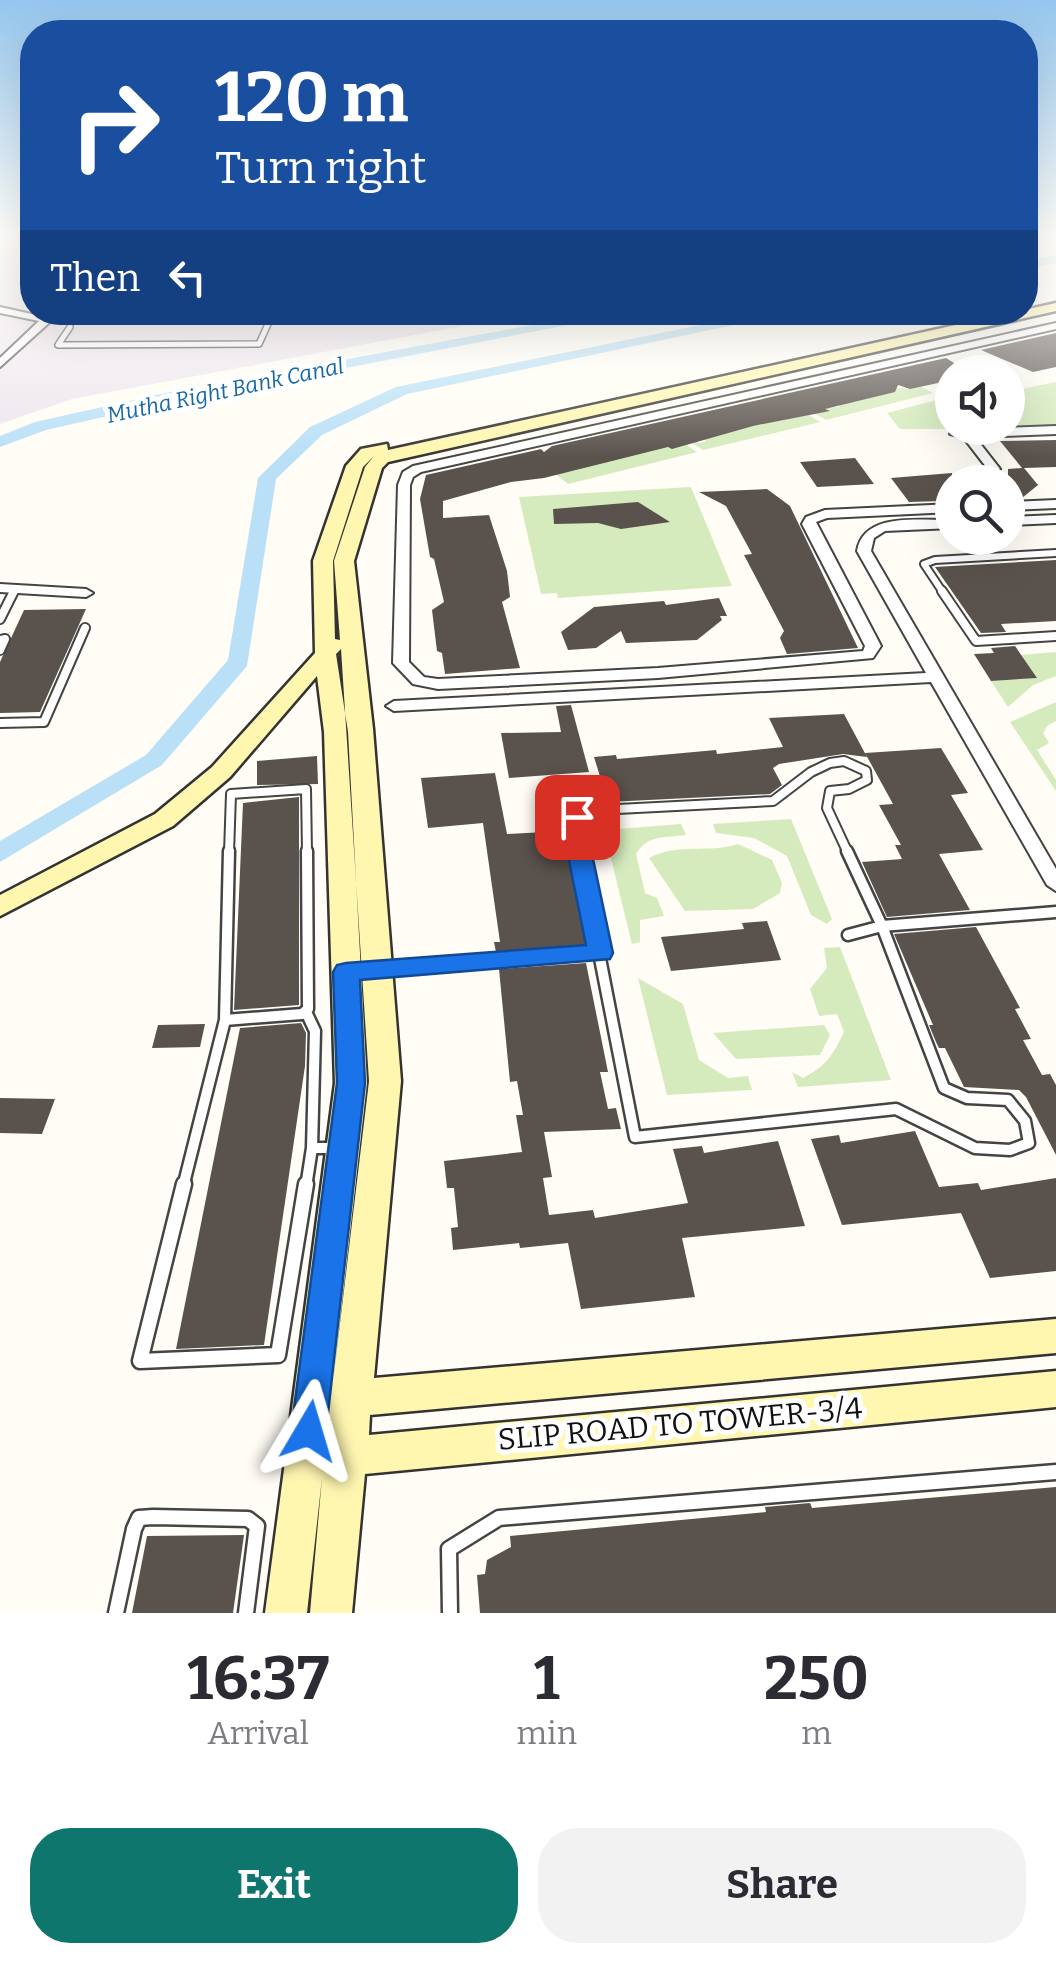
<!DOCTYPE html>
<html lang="en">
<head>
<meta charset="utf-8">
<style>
	:root { --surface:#fff; --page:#f2f2f3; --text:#2b2b33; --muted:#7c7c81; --accent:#0f766e }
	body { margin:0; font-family:Bitter,serif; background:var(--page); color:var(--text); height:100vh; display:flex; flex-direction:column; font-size:38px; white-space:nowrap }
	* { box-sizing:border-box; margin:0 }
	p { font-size:32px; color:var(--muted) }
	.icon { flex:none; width:55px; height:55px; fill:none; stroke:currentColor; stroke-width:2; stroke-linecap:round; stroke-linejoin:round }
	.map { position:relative; height:1613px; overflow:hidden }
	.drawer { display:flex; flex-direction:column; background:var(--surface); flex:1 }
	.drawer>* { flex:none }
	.hud { position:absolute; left:20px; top:20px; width:1018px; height:305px; border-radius:40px; box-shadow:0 10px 40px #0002; background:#1a4fa0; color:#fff; overflow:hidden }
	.controls { position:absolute; left:935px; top:355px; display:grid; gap:20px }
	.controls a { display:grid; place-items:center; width:90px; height:90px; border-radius:50%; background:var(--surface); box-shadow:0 10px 40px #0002; font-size:50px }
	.pin { position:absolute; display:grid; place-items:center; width:85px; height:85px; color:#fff; margin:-42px; border-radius:20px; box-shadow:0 5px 15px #0006 }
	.me { position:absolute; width:110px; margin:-55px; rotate:7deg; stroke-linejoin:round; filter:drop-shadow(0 0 8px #0008) }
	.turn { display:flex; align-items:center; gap:35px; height:210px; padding:0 30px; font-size:45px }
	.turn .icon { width:130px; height:130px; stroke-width:2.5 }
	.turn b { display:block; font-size:70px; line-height:85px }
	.then { display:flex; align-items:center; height:95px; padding:0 30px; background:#0003; gap:20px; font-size:38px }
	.eta { display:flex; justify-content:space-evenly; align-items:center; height:170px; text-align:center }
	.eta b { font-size:60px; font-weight:700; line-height:70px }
	.action { display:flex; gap:20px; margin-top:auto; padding:20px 30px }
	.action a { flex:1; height:115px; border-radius:40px; background:var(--accent); color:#fff; font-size:40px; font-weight:700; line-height:115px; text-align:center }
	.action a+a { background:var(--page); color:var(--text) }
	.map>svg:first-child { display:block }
	.industrial { fill:#eee6ef }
	.green { fill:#d5ebbd }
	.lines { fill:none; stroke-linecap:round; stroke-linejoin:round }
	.canal { fill:#b9e0f7; fill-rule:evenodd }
	.building { fill:#5a524d }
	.lane-far4-casing { stroke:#444; stroke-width:8 }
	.lane-far3-casing { stroke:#444; stroke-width:10 }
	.lane-far2-casing { stroke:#444; stroke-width:12 }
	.lane-far1-casing { stroke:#444; stroke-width:15 }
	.lane-casing { stroke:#444; stroke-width:19 }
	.street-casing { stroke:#444; stroke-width:4 }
	.secondary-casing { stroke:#333; stroke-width:5 }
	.lane-far4 { stroke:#fff; stroke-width:5 }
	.lane-far3 { stroke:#fff; stroke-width:6 }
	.lane-far2 { stroke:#fff; stroke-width:8 }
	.lane-far1 { stroke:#fff; stroke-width:10 }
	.lane { stroke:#fff; stroke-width:14 }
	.street { fill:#fff; fill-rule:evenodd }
	.secondary { fill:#fff6b0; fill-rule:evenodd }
	.route { fill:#1a73e8; stroke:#114b97; stroke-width:2.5 }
	.labels { text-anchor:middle; stroke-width:10; stroke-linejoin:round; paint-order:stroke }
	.far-water-label { font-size:22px; font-style:italic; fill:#1768a6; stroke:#fff }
	.near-street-label { font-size:30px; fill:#111; stroke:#fff }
</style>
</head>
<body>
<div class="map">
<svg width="1056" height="1613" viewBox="0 0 1056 1613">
	<rect width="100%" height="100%" fill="#fffdf5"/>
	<!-- industrial -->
	<path class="industrial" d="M0 232H32V312L533 313 72 399 0 424Z"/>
	<!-- green -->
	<path class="green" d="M1056 382V427L951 432 947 429H900L887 413 952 396V428H1008V392Z
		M916 384 933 393 826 420 812 412H828L825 408 839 407 841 400 897 388 909 389Z
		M806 413 820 422 703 450 686 439 691 437 699 443 706 441 703 438 750 424 761 425 763 419 781 421Z
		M679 440 697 452 568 484 553 472 574 471 637 448 681 447Z
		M691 487 732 586 558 598 557 593 541 594 519 497Z
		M1056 652V676L1033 685 1008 707 991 681 1036 678 1021 655Z
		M1056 702V721L1048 725 1043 733 1049 743 1037 750 1056 780V791L1010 722Z
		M791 819 832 919 827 924 811 915 787 856 754 838 716 833 713 824Z
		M681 824 686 835C665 838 648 834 636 854L645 893 657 898 664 916 640 920V942L632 944 604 830Z
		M738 844 772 860 782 883 780 893 753 909 685 911 649 858C681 842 705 854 738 844Z
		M840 947 891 1080 798 1087 792 1072 803 1078C826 1066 833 1055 844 1032L837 1014 819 1016 810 989 827 968 824 948Z
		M638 978 683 1004 699 1060 728 1078 748 1076 752 1090 667 1095Z
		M824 1025 830 1035 820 1055 736 1059 713 1033Z"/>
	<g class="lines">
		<!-- canal -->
		<path class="canal" d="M1056 255V263L1025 269V261Z
			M602 312H635L165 403 46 430 0 447V436L35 422 165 393Z
			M764 312H795L407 394 322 435 276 479 247 666 162 765 0 862V841L146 755 228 660 258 478 310 427 396 387Z"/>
	</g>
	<!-- building -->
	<path class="building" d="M1056 333V367L1033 372 981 350Z
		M946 358 969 372H952V380L910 389 898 385 895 392 825 409 830 411 753 426 672 449 668 447 544 478 511 482 443 501V518L489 515 507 571 510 597 502 602 520 668 445 674 442 653 437 651 432 610 444 602 434 559 430 557 420 499 426 475 541 449 544 452 552 446Z
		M1056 440V467L1024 468 1038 485 1022 498 1008 494V469L1022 468 1000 441Z
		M855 458 874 484 817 487 800 462Z
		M952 473V493L942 501 909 502 891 478Z
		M767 489 790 506 858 648 787 654 780 638 784 631 744 555 752 554 726 506 699 492Z
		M638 502 670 522 621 529 598 523 554 524 553 509Z
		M1056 560V621L1001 624 1006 632 981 633 935 567Z
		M719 598 727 616H720L722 620 697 640 626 643 621 631 596 648 568 650 561 632 594 607 664 601 666 605Z
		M86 609 40 712 0 713V662L24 610Z
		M1015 646 1037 678 991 681 974 654 994 653 991 648Z
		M571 705 589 772 509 778 501 733 561 732 556 706Z
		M844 714 867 757 843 754 779 764 773 768 782 785 770 794 608 802 594 757 616 755 617 759 716 750 717 754 783 747 769 718Z
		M941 748 968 793 951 795 983 850 939 854 970 910 887 917 862 862 902 859 895 845H901L879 805 893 804 865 753Z
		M317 756 318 784 257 785V761Z
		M495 773 507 834 564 831 587 945 496 952 494 942H500L483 823 428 828 421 778Z
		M299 797V1005L234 1010 243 803Z
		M767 921 781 960 671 971 661 937 744 929 742 923Z
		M976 927 1020 1008 1015 1009 1031 1039 1023 1040 1042 1075 1050 1074 1056 1085V1155L1026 1097 1019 1090 964 1087 945 1048H939L936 1042 929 1025H933L894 934Z
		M586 963 608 1072H600L608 1109 616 1108 621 1129 544 1132 552 1177 543 1178 549 1215 593 1210 595 1218 688 1203 673 1149 702 1146 704 1153 778 1141 805 1226 682 1238 695 1297 581 1309 568 1243 520 1248 519 1243 453 1250 451 1228 458 1227 454 1188H447L444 1161 522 1152 516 1115H523L517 1081 510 1082 499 969Z
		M301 1023 306 1033 305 1066 264 1345 176 1349 240 1028Z
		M205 1024 200 1047 152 1048 158 1025Z
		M0 1098 55 1099 42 1134 0 1133Z
		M915 1131 939 1187 978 1183 981 1190 1056 1178V1271L990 1278 961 1213 842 1225 811 1139 839 1135 841 1143Z
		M1056 1487V1613H480L477 1575 485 1574 487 1560 511 1547 510 1536 766 1512 765 1507 810 1503 812 1508Z
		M244 1535 233 1613H132L147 1536Z"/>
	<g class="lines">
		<defs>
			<path id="lane-far4" d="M63 313 298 312
				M70 327 58 345 259 344 273 313"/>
			<path id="lane-far3" d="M13 594 15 589
				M944 594 924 564 935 560 1056 553"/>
			<path id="lane-far2" d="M942 591 976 641 1056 636
				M0 619 14 591
				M0 640 5 639 0 650
				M0 723 44 722 85 628
				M229 853 231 794 306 789 307 853
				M579 853 574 826 577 817 598 810 773 801 811 772 830 763 844 761 866 771 867 780 849 789 830 791 827 808 848 853"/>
			<path id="lane-far1" d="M579 851 635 1137 896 1109 975 1148 1010 1150 1029 1143 1025 1121 1008 1100 967 1098 944 1088 882 926 847 851
				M848 935 882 926 1056 912
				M349 972 601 953
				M306 1012 315 1031 312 1148
				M225 1020 229 851
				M225 1020 302 1014 308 1009 307 851
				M183 1187 225 1020
				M306 1187 312 1148H335"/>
			<path id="lane" d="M184 1184 140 1361 278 1355 306 1184
				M116 1613 134 1529 139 1518 153 1517 248 1519 257 1526 246 1613
				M450 1613 449 1549 499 1518 1056 1472"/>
			<path id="street" d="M0 307 45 317 55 312H69L50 322 0 367V358L39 321 0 313Z
				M1056 323V329L421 472 413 477 410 485 409 662 424 677 438 679 658 668 863 651 865 646 802 524 806 517 825 510 952 504V512L827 518 816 522 881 646 873 658 658 678 438 689 413 684 393 663 398 485 403 472 413 466Z
				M1056 426V434L975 437 1000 469 994 473 990 472 963 437 950 434 956 430Z
				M1056 500V508L1008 510V502Z
				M1056 515V523L1008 525V517Z
				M952 520V528L885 531 874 538 871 551 1056 869V891L1047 885 931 682 394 711 386 706 394 701 926 673 857 551C864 511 921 521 952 520Z
				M0 584 86 589 93 593 86 597 0 592Z"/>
			<path id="secondary" d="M1056 303V311L388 462 382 468 354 561 373 729 401 1081 374 1378 1056 1319V1353L370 1415 369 1435 1056 1371V1407L365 1474 352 1613H310L322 1478 307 1613H265L335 1083 324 732 317 676 230 777 173 826 0 916V895L155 814 212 767 315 653 313 561 346 466 361 449 387 444 388 450ZM374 456 365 467 334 561 340 640 335 639 333 561 363 467ZM341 649 369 1081 333 1382 367 1083 348 732 336 654ZM329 1419H331L327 1438Z"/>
		</defs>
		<!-- lane-far4 casing -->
		<use href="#lane-far4" class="lane-far4-casing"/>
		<!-- lane-far3 casing -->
		<use href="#lane-far3" class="lane-far3-casing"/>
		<!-- lane-far2 casing -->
		<use href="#lane-far2" class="lane-far2-casing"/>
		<!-- lane-far1 casing -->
		<use href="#lane-far1" class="lane-far1-casing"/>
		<!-- lane casing -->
		<use href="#lane" class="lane-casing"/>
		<!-- street casing -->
		<use href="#street" class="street-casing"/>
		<!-- secondary casing -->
		<use href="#secondary" class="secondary-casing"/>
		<!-- lane-far4 -->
		<use href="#lane-far4" class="lane-far4"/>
		<!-- lane-far3 -->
		<use href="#lane-far3" class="lane-far3"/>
		<!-- lane-far2 -->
		<use href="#lane-far2" class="lane-far2"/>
		<!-- lane-far1 -->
		<use href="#lane-far1" class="lane-far1"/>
		<!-- lane -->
		<use href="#lane" class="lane"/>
		<!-- street -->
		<use href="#street" class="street"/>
		<!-- secondary -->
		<use href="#secondary" class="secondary"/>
	</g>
	<!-- sky -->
	<linearGradient id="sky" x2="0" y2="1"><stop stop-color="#95c6ee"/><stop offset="0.51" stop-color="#fffefa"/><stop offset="1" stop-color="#fffefa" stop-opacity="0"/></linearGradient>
	<rect width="1056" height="458" fill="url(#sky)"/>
	<!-- route -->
	<path class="route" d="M577 810 588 817 586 826 613 953 610 959 360 980 365 1083 326 1431 321 1443 309 1448 296 1443 291 1431 337 1083 333 972 337 965 346 963 586 945 562 826 569 812Z"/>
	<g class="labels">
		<!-- far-water labels -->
		<g class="far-water-label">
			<text transform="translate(225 390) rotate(-12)" y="8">Mutha Right Bank Canal</text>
		</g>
		<!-- near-street labels -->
		<g class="near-street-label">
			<text transform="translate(680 1424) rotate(-5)" y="10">SLIP ROAD TO TOWER-3/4</text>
		</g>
	</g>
</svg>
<div class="controls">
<a><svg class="icon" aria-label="sound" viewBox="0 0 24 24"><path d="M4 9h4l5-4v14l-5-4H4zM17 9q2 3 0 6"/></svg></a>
<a><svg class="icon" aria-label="search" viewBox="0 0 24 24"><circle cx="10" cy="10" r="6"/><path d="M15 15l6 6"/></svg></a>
</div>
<div class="pin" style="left:577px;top:817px;background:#d93025"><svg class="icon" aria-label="arrive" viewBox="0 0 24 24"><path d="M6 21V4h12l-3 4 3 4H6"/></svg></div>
<svg class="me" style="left:309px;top:1431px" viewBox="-20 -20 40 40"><path d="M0-17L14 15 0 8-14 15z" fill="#1a73e8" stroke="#fff" stroke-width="4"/></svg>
<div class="hud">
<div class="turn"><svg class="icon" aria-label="right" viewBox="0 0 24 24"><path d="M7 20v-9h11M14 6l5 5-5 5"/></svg><div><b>120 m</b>Turn right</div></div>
<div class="then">Then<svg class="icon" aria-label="left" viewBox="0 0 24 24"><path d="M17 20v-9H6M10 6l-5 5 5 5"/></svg></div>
</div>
</div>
<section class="drawer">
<div class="eta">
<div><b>16:37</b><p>Arrival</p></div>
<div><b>1</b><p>min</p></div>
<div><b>250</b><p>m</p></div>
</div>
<div class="action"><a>Exit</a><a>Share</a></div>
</section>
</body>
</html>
